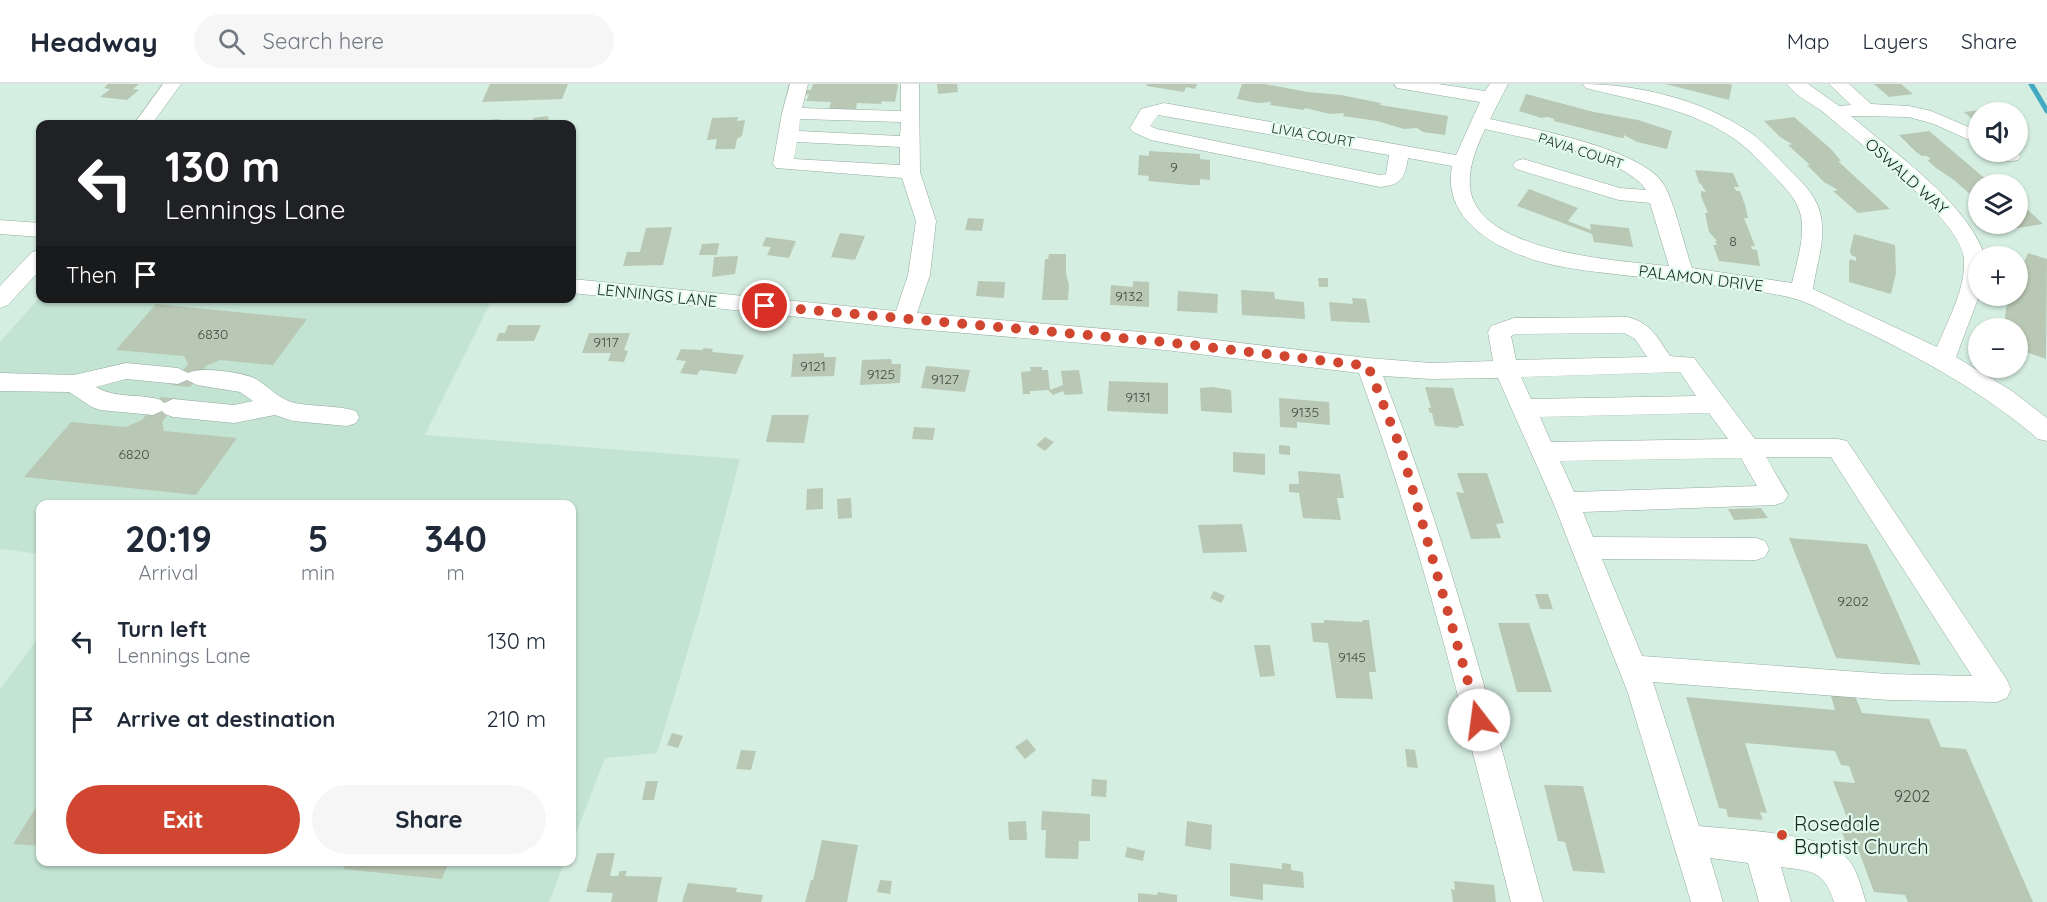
<!DOCTYPE html>
<html lang="en">
<head>
<meta charset="utf-8">
<style>
	:root { --surface:#fff; --page:#f6f6f7; --text:#1f2937; --muted:#747a83; --line:#e0e1e3; --accent:#d14630 }
	body { margin:0; font-family:Quicksand,sans-serif; background:var(--page); color:var(--text); height:100vh; display:flex; flex-direction:column; font-size:22px; white-space:nowrap }
	* { box-sizing:border-box; margin:0 }
	p { font-size:20px; color:var(--muted) }
	.icon { flex:none; width:33px; height:33px; fill:none; stroke:currentColor; stroke-width:2; stroke-linecap:round; stroke-linejoin:round }
	.map { position:relative; flex:1; overflow:hidden }
	.details { position:absolute; left:36px; top:416px; width:540px; height:366px; display:flex; flex-direction:column; background:var(--surface); border-radius:12px; box-shadow:0 2px 4px #0004 }
	.details>* { flex:none }
	.guide { position:absolute; left:36px; top:36px; width:540px; height:183px; border-radius:12px; box-shadow:0 2px 4px #0004; background:#202124; color:#fff; overflow:hidden }
	.tools { position:absolute; left:1968px; top:18px; display:grid; gap:12px }
	.tools a { display:grid; place-items:center; width:60px; height:60px; border-radius:50%; background:var(--surface); box-shadow:0 2px 4px #0004; font-size:30px }
	.pin { position:absolute; display:grid; place-items:center; width:51px; height:51px; color:#fff; margin:-26px; border:3px solid #fff; border-radius:50%; box-shadow:0 2px 6px #0007 }
	.me { position:absolute; width:66px; margin:-33px; rotate:345deg; stroke-linejoin:round; filter:drop-shadow(0 0 4px #0008) }
	.turn { display:flex; align-items:center; gap:21px; height:126px; padding:0 30px; font-size:27px }
	.turn .icon { width:78px; height:78px; stroke-width:2.5 }
	.turn b { display:block; font-size:42px; line-height:51px }
	.then { display:flex; align-items:center; height:57px; padding:0 30px; background:#0003; gap:12px; font-size:22px }
	.eta { display:flex; justify-content:space-evenly; align-items:center; height:102px; text-align:center }
	.eta b { font-size:36px; font-weight:800; line-height:42px }
	.primary-button { display:flex; gap:12px; margin-top:auto; padding:12px 30px }
	.primary-button a { flex:1; height:69px; border-radius:36px; background:var(--accent); color:#fff; font-size:24px; font-weight:800; line-height:69px; text-align:center }
	.primary-button a+a { background:var(--page); color:var(--text) }
	ul { padding:0; list-style:none }
	li { display:flex; align-items:center; gap:18px; height:78px; padding:0 30px }
	li div { flex:1 }
	li b { display:block; font-size:22px }
	li em { font-style:normal }
	header { display:flex; align-items:center; gap:36px; box-sizing:border-box; height:84px; padding:0 30px; background:var(--surface); border-bottom:2px solid var(--line) }
	header strong { font-size:28px }
	nav { display:flex; gap:33px; margin-inline-start:auto; font-size:21px }
	.search { width:420px; height:54px; background:var(--page); display:flex; align-items:center; gap:15px; box-sizing:border-box; padding:0 21px; border-radius:33px; color:var(--muted); font-size:22px }
	.map>svg:first-child { display:block }
	.built { fill:#c3e3d3 }
	.lines { fill:none; stroke-linecap:round; stroke-linejoin:round }
	.stream { stroke:#43a8c2; stroke-width:5 }
	.building { fill:#b9c8b4 }
	.minor-casing { stroke:#93aa9f; stroke-width:1 }
	.minor { fill:#fff; fill-rule:evenodd }
	.route { stroke:#d14630; stroke-width:10; stroke-dasharray:0 18 }
	.poi-dot { fill:#d14630; stroke:#e2fbef; stroke-width:2 }
	.labels { text-anchor:middle; stroke-width:4.5; stroke-linejoin:round; paint-order:stroke }
	.far-street-label { font-size:14px; fill:#1b2520; stroke:#e2fbef }
	.number-label { font-size:14px; fill:#424e45 }
	.street-label { font-size:16px; fill:#1b2520; stroke:#e2fbef }
	.near-number-label { font-size:16px; fill:#424e45 }
	.near-poi-label { font-size:20px; fill:#1b2520; stroke:#e2fbef; text-anchor:start }
</style>
</head>
<body>
<header>
<strong>Headway</strong>
<div class="search"><svg class="icon" aria-label="search" viewBox="0 0 24 24"><circle cx="10" cy="10" r="6"/><path d="M15 15l6 6"/></svg>Search here</div>
<nav><a>Map</a><a>Layers</a><a>Share</a></nav>
</header>
<div class="map">
<svg width="2047" height="818" viewBox="0 0 2047 818">
	<rect width="100%" height="100%" fill="#d5eee2"/>
	<!-- built -->
	<path class="built" d="M40 213 492 215 425 351 740 375 700 526 657 669 605 674 572 760V420H40V470L0 465V258Z
		M40 551V777H565L549 818H0V606Z"/>
	<g class="lines">
		<!-- stream -->
		<path class="stream" d="M2031 0 2047 27"/>
	</g>
	<!-- building -->
	<path class="building" d="M108 0H139L133 5 139 6 127 16 100 13 110 5 104 4Z
		M490 0H568L562 15 482 18Z
		M813 0H897L898 2 895 18 882 17 881 20 857 19 856 25 845 26 829 24 831 18 806 17 809 11 803 10 805 6H811Z
		M937 0H957L958 8 938 10Z
		M1147 0H1197L1195 5 1186 3 1184 8 1147 2Z
		M1242 0H1264L1308 8 1341 11 1381 19 1380 21 1448 32 1445 51 1423 48 1417 44 1404 45 1377 37 1350 33 1343 32 1344 29 1330 30 1305 24 1304 26 1277 22 1270 21 1271 18 1258 19 1237 15Z
		M1665 0H1729L1732 1 1729 16Z
		M1874 0H1901L1913 10 1889 13Z
		M1526 10 1594 28 1638 36 1672 47 1667 65 1637 58 1624 51V54L1617 53 1554 37V35L1548 33 1541 34 1519 27Z
		M1996 24 2002 28H1978V40L1964 28Z
		M548 32 549 38 557 37V40H533V34Z
		M738 33 737 37 745 36 742 52 737 55 735 65H715L717 55 707 56 712 34Z
		M1794 33 1831 65 1841 77H1838L1890 125 1858 129 1833 107 1838 106 1824 98 1807 81H1810L1788 61 1792 60 1780 53 1764 37Z
		M500 35 498 40H472L473 37Z
		M1929 47 1982 92 1996 100H1978V117L1954 96 1936 84 1927 76 1931 75 1927 72H1922L1916 68 1899 51Z
		M1149 67 1200 70V75L1210 76V96L1200 95V101H1190L1148 97 1149 92 1138 91 1139 71 1149 72Z
		M1695 86 1733 89 1739 103H1734L1736 107H1740L1745 121 1748 134H1744L1755 162H1751L1752 165 1757 166 1760 182 1719 177 1713 161H1717L1715 157H1717L1709 148 1705 129H1708L1701 112V107L1706 108 1701 100 1699 99Z
		M1529 105 1578 124 1568 137 1591 146 1590 140 1629 144 1633 163 1594 158 1592 150 1517 122Z
		M2018 118 2029 127 2043 140 2011 145 2005 140H2018Z
		M968 134 984 135 982 147 965 146Z
		M672 143 663 181 623 182 627 168H640L646 144Z
		M840 149 865 152 855 176 831 173Z
		M1854 150 1895 161 1896 189 1891 210 1849 198V179L1850 175 1856 177V173L1851 171 1850 167Z
		M766 153 796 157 789 174 767 171 771 163 762 162Z
		M719 159 717 171H699L702 160Z
		M2028 169 2047 175 2046 275 2018 265V244H2004L2006 224 2012 213 2018 212V196L2020 193 2025 195 2026 191 2021 189V185Z
		M1049 170H1066V189L1069 201 1068 216H1042L1045 175H1048Z
		M738 172 735 190 712 193 714 173Z
		M1318 194H1328V203H1319Z
		M978 197 1005 198 1004 214 976 212Z
		M1133 197 1149 198V223L1110 221 1111 201 1133 203Z
		M1241 206 1274 208 1275 215 1304 218 1305 235 1242 231Z
		M1178 207 1218 210 1217 229 1177 227Z
		M1352 214 1366 215 1370 239 1331 237 1329 218 1353 220Z
		M156 220 307 235 273 281 220 276 206 282 190 303 171 301 188 280 184 272 116 266Z
		M508 241H541L534 257H496L499 249H505Z
		M589 249H630L624 266 628 267 624 278 608 277 611 269H582Z
		M703 264 713 265 712 268 744 271 736 290 700 286 697 291 680 289 686 277 676 276 681 265 703 266Z
		M824 269V273H836L834 292 791 293 793 270Z
		M891 275 892 280H901L900 299 860 301 862 276Z
		M926 282 970 286 965 308 921 304Z
		M1030 283H1042V286H1048L1050 306 1063 301 1061 287 1079 286 1083 310 1065 311 1063 307 1053 311 1048 306 1030 307V310H1023L1021 288 1031 287Z
		M1109 297 1168 299V330L1107 327Z
		M1212 303 1231 306 1232 329 1201 327 1200 304Z
		M1425 303 1453 304 1464 342H1458L1459 344 1435 342 1432 329H1430L1428 324H1431Z
		M161 313 180 315 162 338 164 347 237 354 196 411 24 393 71 338 126 343 142 336Z
		M1279 314 1329 318 1330 341 1297 338V344L1280 343Z
		M772 331H809L804 359 766 358Z
		M914 343 935 344 933 356 912 355Z
		M1045 353 1054 358 1045 367 1036 361Z
		M1279 361 1290 362V371L1279 370Z
		M1233 368 1265 370V391L1233 388Z
		M1298 387 1340 390 1344 414H1337L1341 436 1303 434 1299 409 1289 408V400H1299Z
		M1457 389H1487L1504 439 1496 440 1501 454 1471 455 1456 408 1464 409Z
		M823 404V425L806 426 807 405Z
		M851 414 852 434 838 435 837 415Z
		M1761 424 1768 434 1734 436 1728 425Z
		M1242 440 1247 468 1203 469 1198 441Z
		M1789 454 1867 460 1921 581 1836 574Z
		M1214 507 1225 512 1221 519 1210 514Z
		M1535 510H1548L1553 525H1540Z
		M1324 536 1363 538 1362 536H1369L1376 588H1369L1373 615 1336 614 1328 559 1313 558 1311 539H1324Z
		M1498 539H1529L1552 608H1517Z
		M1254 561H1270L1275 592 1260 593Z
		M1827 598 1850 600 1862 629 1929 635 1941 663 1966 665 2033 818H1908L1905 811 1874 808 1858 765 1848 764 1838 738 1849 739 1833 697 1855 699 1849 682 1841 681 1835 667 1745 659 1767 729 1760 728 1763 736 1728 733 1726 725 1719 724 1686 613 1835 626Z
		M672 649 683 652 678 664 667 661Z
		M1027 655 1036 666 1025 675 1015 663Z
		M1405 665 1415 666 1418 684 1407 683Z
		M741 666 756 667 751 686 736 685Z
		M1092 695 1107 696 1106 713 1091 712Z
		M646 697H658L654 716H642Z
		M1544 701 1583 702 1605 789 1573 787 1565 758 1558 757Z
		M40 717V762L13 760Z
		M1042 727 1090 730V757H1079L1078 775 1045 774 1046 746H1041Z
		M1026 737 1027 756H1009L1008 738Z
		M1187 737 1212 741 1211 766 1185 762Z
		M822 756 858 761 847 818H805L811 796H813Z
		M1127 763 1145 767 1143 777 1125 773Z
		M597 769H615L610 792H618L620 787H627L625 792 662 793 657 818H611L613 809 586 808Z
		M347 777H449L442 795 343 785Z
		M1230 779 1282 785V779L1291 780V786L1303 788 1304 804 1263 800V816L1230 812Z
		M880 796 892 797 890 810 877 808Z
		M1454 797 1494 801 1496 818H1453L1451 805 1455 806Z
		M688 799 737 804 736 808 763 811 761 818H682Z
		M1158 808 1177 811V818H1138V809L1157 811Z"/>
	<g class="lines">
		<defs>
			<path id="minor" d="M163 0H181L152 40H134Z
				M790 0H808L802 24 901 27V0H919L920 88 936 137 930 191 917 229 1165 250 1368 274 1431 279 1493 277 1488 248 1491 242 1514 234 1628 233C1652 240 1657 253 1670 272L1694 274 1755 355H1838L1847 357 2007 596 2011 605 2007 614 1997 618 1888 616 1653 598 1699 742C1736 746 1818 748 1845 772 1857 783 1861 803 1866 818H1834C1824 786 1811 787 1781 783L1791 818H1759L1748 779 1710 774 1723 818H1691L1628 609 1553 418 1498 294 1431 295 1383 292C1450 463 1495 641 1543 818H1511C1465 640 1423 462 1359 289L1165 266 904 244 572 209V195L896 227 908 191 916 137 902 94 776 84 773 80 782 29ZM800 35 901 38 900 52 799 47ZM797 58 900 63V81L794 75ZM1624 249 1635 255 1647 273 1516 276 1511 252 1516 250ZM1680 288 1696 312 1531 315 1521 293ZM1709 329 1728 355 1551 358 1540 333ZM1766 373H1831L1972 592 1888 590 1642 572 1602 475 1756 476 1765 473 1769 465 1765 457 1756 454 1593 453 1583 428 1775 421 1784 418 1788 411ZM1741 374 1757 402 1574 408 1560 377Z
				M1394 0H1438L1485 7 1490 0H1508L1490 35C1530 44 1644 65 1664 101 1675 120 1684 161 1692 184L1792 199C1797 177 1805 154 1801 132 1797 114 1784 103 1773 91 1761 79 1750 66 1736 56 1693 25 1636 17 1586 4L1583 0C1638 0 1702 16 1748 47 1763 57 1775 71 1788 84 1802 98 1818 113 1821 133 1826 157 1816 181 1813 205L1937 263C1947 238 1966 204 1964 176 1962 135 1858 59 1827 31 1815 21 1796 13 1787 0H1808L1839 22 1851 21 1829 0H1849L1871 20 1909 22 1931 27 1978 47V60L1934 40 1909 33 1851 32C1894 69 1967 118 1985 172H1978L1979 212 1956 273 2012 307 2047 334V357L2038 355C1982 307 1919 273 1852 241 1834 233 1817 222 1799 216 1780 210 1760 208 1740 205 1698 199 1656 195 1614 190 1588 187 1562 184 1538 177 1494 164 1442 135 1452 82L1408 74C1405 94 1401 101 1380 103L1151 56 1133 48 1130 44 1141 25 1164 19 1456 71 1480 18 1403 5 1397 4ZM1158 31 1389 71 1386 90 1380 91 1157 45 1150 42ZM1485 45C1525 54 1624 72 1646 106L1620 104 1523 75 1516 77 1513 81 1516 85 1619 116 1650 119 1669 182C1621 177 1476 169 1470 103 1468 83 1477 62 1485 45Z
				M1994 68H2017L2021 72 2018 76C2008 79 2000 76 1994 68Z
				M0 136 40 139V153L0 150Z
				M40 166V186L8 221 0 224V202L32 168Z
				M126 279 178 284 188 289C198 282 244 288 256 295 269 303 280 316 295 319 315 323 336 321 356 327L359 333 356 339 347 342 293 337 275 331 234 339 173 333 165 330 162 327 153 331 100 326 92 323 69 308 0 307V289L74 291ZM126 295 178 300 187 296 197 301 240 308 253 317 234 321 173 315 164 319 161 316C140 309 115 315 96 303Z"/>
		</defs>
		<!-- minor casing -->
		<use href="#minor" class="minor-casing"/>
		<!-- minor -->
		<use href="#minor" class="minor"/>
	</g>
	<g class="lines">
		<!-- route -->
		<path class="route" d="M765 222 1165 258 1368 282 1401 365 1479 636"/>
	</g>
	<!-- markers -->
	<circle class="poi-dot" cx="1782" cy="751" r="6"/>
	<g class="labels">
		<!-- far-street labels -->
		<g class="far-street-label">
			<text transform="translate(1313 51) rotate(10)" y="5">LIVIA COURT</text>
			<text transform="translate(1581 67) rotate(18)" y="5">PAVIA COURT</text>
		</g>
		<!-- number labels -->
		<g class="number-label">
			<text x="1174" y="88">9</text>
			<text x="1733" y="162">8</text>
			<text x="1129" y="217">9132</text>
			<text x="213" y="255">6830</text>
			<text x="606" y="263">9117</text>
			<text x="813" y="287">9121</text>
			<text x="881" y="295">9125</text>
			<text x="945" y="300">9127</text>
			<text x="1138" y="318">9131</text>
			<text x="1305" y="333">9135</text>
			<text x="134" y="375">6820</text>
			<text x="1853" y="522">9202</text>
			<text x="1352" y="578">9145</text>
		</g>
		<!-- street labels -->
		<g class="street-label">
			<text transform="translate(1907 92) rotate(42)" y="6">OSWALD WAY</text>
			<text transform="translate(1701 194) rotate(7)" y="6">PALAMON DRIVE</text>
			<text transform="translate(657 211) rotate(6)" y="6">LENNINGS LANE</text>
		</g>
		<!-- near-number labels -->
		<g class="near-number-label">
			<text x="1912" y="718">9202</text>
		</g>
		<!-- near-poi labels -->
		<g class="near-poi-label">
			<text x="1794" y="747">Rosedale<tspan x="1794" dy="23">Baptist Church</tspan></text>
		</g>
	</g>
</svg>
<div class="tools">
<a><svg class="icon" aria-label="sound" viewBox="0 0 24 24"><path d="M4 9h4l5-4v14l-5-4H4zM17 9q2 3 0 6"/></svg></a>
<a><svg class="icon" aria-label="layers" viewBox="0 0 24 24"><path d="M12 4l9 5-9 5-9-5zM3 14l9 5 9-5"/></svg></a>
<a>+</a>
<a>−</a>
</div>
<div class="pin" style="left:765px;top:222px;background:#d93025"><svg class="icon" aria-label="arrive" viewBox="0 0 24 24"><path d="M6 21V4h12l-3 4 3 4H6"/></svg></div>
<svg class="me" style="left:1479px;top:636px" viewBox="-20 -20 40 40"><circle r="19" fill="#fff"/><path d="M0-13L10 11 0 6-10 11z" fill="#d14630"/></svg>
<div class="guide">
<div class="turn"><svg class="icon" aria-label="left" viewBox="0 0 24 24"><path d="M17 20v-9H6M10 6l-5 5 5 5"/></svg><div><b>130 m</b>Lennings Lane</div></div>
<div class="then">Then<svg class="icon" aria-label="arrive" viewBox="0 0 24 24"><path d="M6 21V4h12l-3 4 3 4H6"/></svg></div>
</div>
<section class="details">
<div class="eta">
<div><b>20:19</b><p>Arrival</p></div>
<div><b>5</b><p>min</p></div>
<div><b>340</b><p>m</p></div>
</div>
<ul>
<li><svg class="icon" aria-label="left" viewBox="0 0 24 24"><path d="M17 20v-9H6M10 6l-5 5 5 5"/></svg><div><b>Turn left</b><p>Lennings Lane</p></div><em>130 m</em></li>
<li><svg class="icon" aria-label="arrive" viewBox="0 0 24 24"><path d="M6 21V4h12l-3 4 3 4H6"/></svg><div><b>Arrive at destination</b></div><em>210 m</em></li>
</ul>
<div class="primary-button"><a>Exit</a><a>Share</a></div>
</section>
</div>
</body>
</html>
